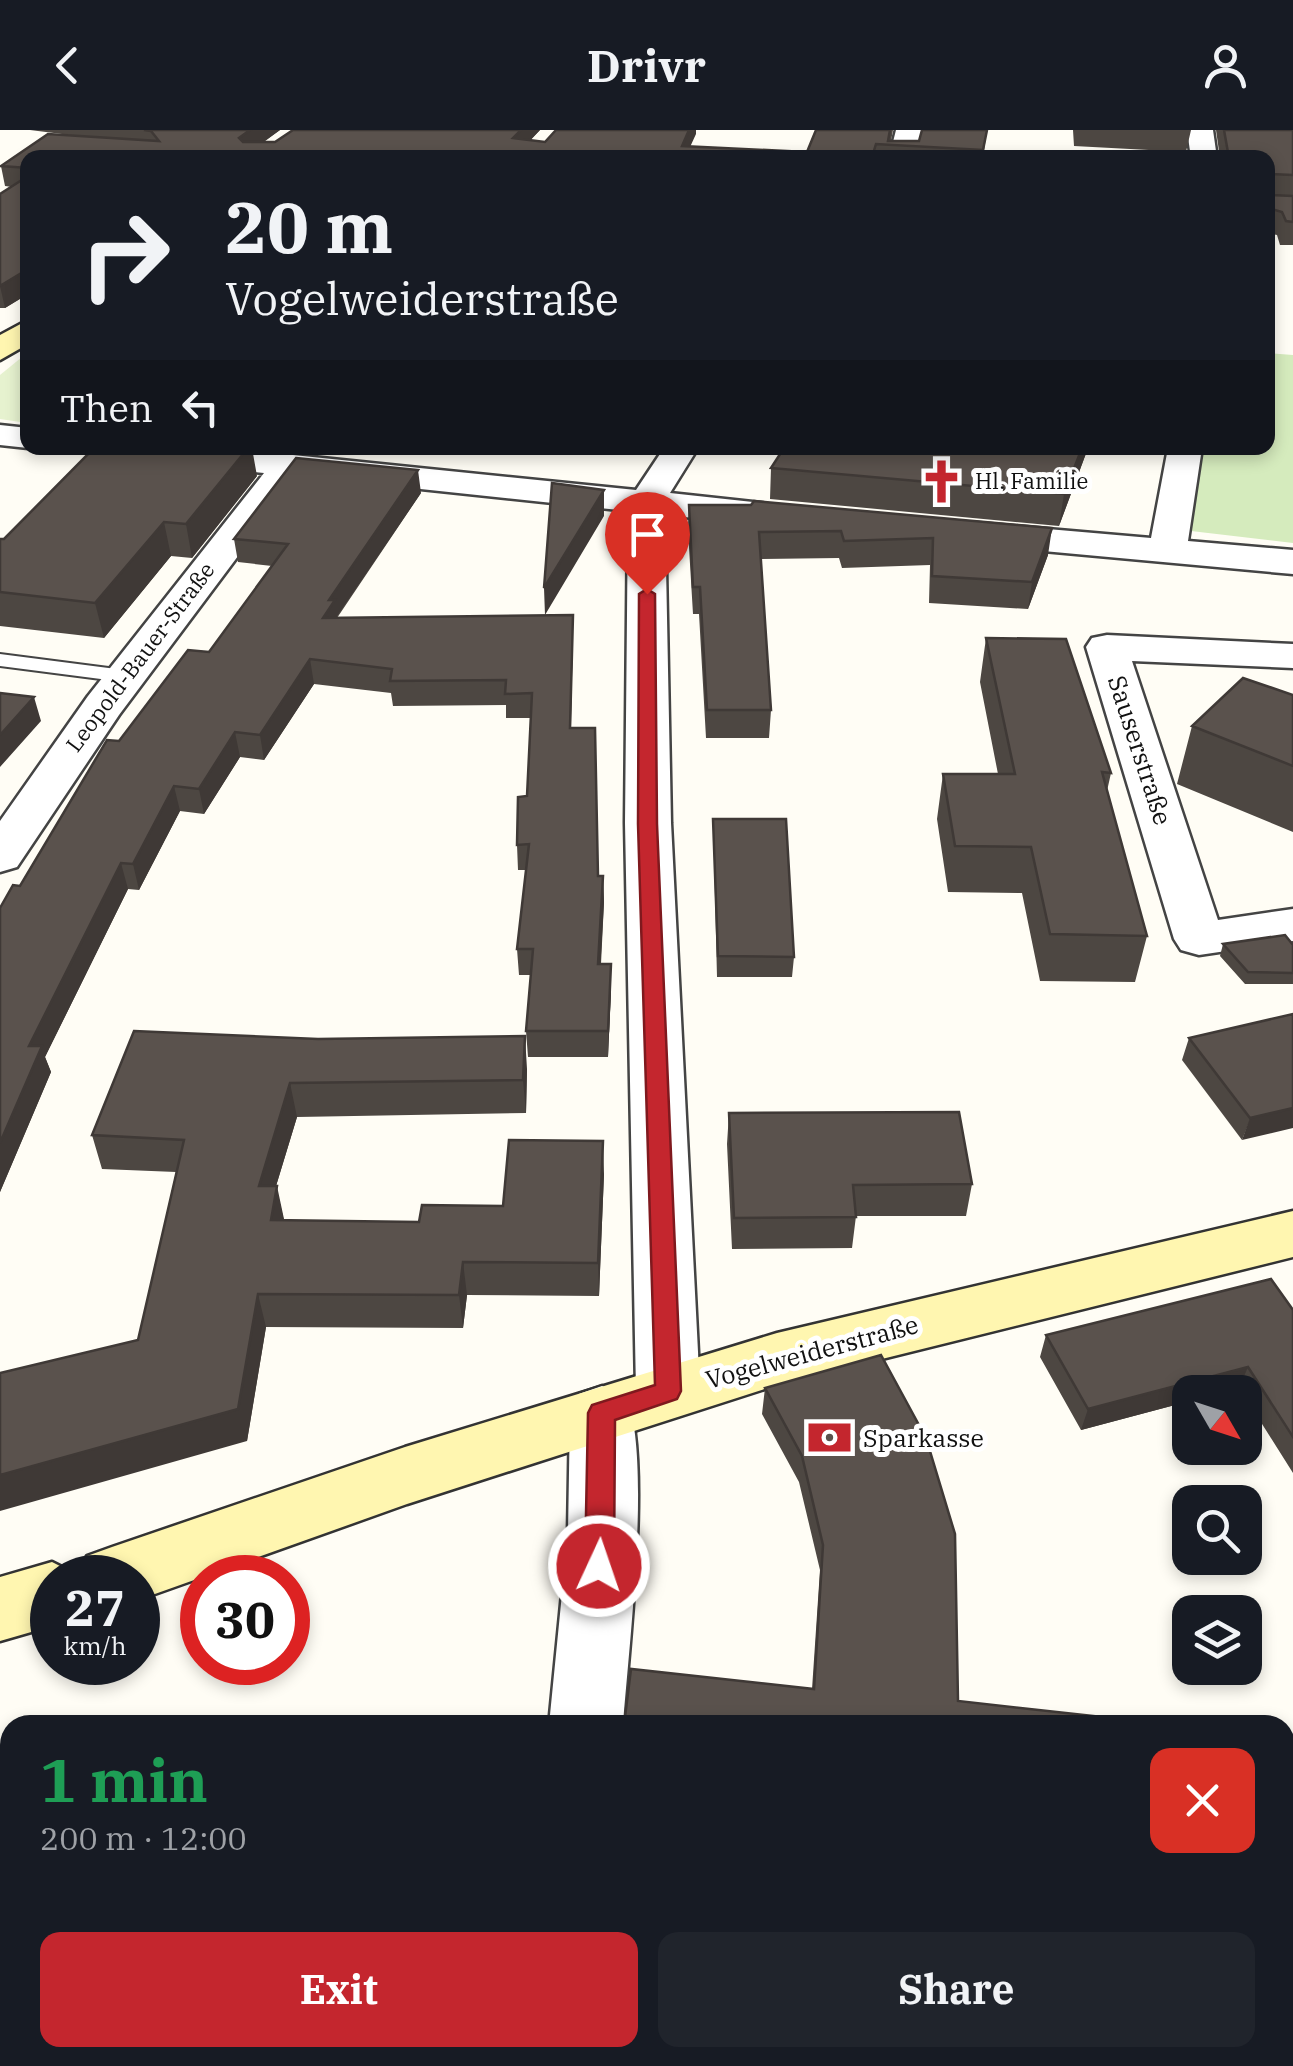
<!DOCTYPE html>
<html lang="en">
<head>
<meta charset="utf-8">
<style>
	:root { --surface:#171b24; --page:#20242c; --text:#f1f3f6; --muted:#9ea1a6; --accent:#c4262e }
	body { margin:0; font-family:"IBM Plex Serif",serif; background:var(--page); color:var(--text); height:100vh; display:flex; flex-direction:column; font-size:38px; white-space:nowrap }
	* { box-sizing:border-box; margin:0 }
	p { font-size:32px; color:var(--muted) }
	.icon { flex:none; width:55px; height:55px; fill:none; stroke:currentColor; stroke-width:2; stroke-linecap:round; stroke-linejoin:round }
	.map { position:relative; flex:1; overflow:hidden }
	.side { position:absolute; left:0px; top:1585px; width:1295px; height:352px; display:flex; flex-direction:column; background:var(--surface); border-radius:30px 30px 0 0; box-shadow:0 5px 15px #0003 }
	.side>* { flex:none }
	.guide { position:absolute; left:20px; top:20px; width:1255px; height:305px; border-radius:20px; box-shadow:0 5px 15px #0003; background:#171b24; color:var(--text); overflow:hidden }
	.needle { width:65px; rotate:129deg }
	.fabs { position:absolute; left:1172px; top:1245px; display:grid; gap:20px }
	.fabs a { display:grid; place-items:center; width:90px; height:90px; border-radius:20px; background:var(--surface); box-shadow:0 5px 15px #0003; font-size:50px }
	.speed { position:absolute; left:30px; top:1425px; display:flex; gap:20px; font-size:50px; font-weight:700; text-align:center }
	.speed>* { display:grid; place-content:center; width:130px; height:130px; border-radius:50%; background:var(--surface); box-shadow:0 5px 15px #0003; line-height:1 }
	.speed small { font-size:25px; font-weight:400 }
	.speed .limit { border:15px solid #d22; background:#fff; color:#111 }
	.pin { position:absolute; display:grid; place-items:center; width:85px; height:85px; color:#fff; margin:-102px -42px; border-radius:50% 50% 50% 0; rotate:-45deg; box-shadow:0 0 10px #0007 }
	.pin .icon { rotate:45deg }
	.me { position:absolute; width:110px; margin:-55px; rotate:3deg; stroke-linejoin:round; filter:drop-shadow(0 0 8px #0008) }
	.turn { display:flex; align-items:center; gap:35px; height:210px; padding:0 40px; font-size:45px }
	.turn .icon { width:130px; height:130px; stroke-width:2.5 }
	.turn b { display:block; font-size:70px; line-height:85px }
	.then { display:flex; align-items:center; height:95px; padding:0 40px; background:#0003; gap:20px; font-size:38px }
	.round { display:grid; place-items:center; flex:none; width:105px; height:105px; border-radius:20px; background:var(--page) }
	.overview { display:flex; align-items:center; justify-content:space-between; height:170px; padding:0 40px }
	h1 { font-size:60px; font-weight:800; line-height:75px; color:#1e9e55 }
	.primary-button { display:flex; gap:20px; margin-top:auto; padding:20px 40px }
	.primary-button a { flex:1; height:115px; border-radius:20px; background:var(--accent); color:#fff; font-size:40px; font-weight:800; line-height:115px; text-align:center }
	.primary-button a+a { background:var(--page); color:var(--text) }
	header { display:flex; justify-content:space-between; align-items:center; height:130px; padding:0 40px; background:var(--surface); font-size:45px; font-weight:800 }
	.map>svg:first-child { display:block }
	.green { fill:#d5ebbd }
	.pitch { fill:#e6f2cf }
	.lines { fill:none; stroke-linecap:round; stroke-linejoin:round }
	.lane-casing { stroke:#444; stroke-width:4 }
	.street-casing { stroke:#444; stroke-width:5 }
	.secondary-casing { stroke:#333; stroke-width:5 }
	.lane { fill:#fff; fill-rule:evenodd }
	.street { fill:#fff; fill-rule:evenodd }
	.secondary { fill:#fff6b0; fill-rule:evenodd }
	.wall { fill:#4d4742 }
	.shaded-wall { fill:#3f3936 }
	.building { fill:#5a524d; stroke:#3f3936; stroke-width:2.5 }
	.route { fill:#c4262e; stroke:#7f191e; stroke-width:2.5 }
	.labels { text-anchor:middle; stroke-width:10; stroke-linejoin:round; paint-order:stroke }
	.far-poi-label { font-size:22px; fill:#111; stroke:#fff; text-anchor:start }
	.far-street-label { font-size:22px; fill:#111; stroke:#fff }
	.street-label { font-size:25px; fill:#111; stroke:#fff }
	.poi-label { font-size:25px; fill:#111; stroke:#fff; text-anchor:start }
</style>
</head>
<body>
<header><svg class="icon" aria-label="back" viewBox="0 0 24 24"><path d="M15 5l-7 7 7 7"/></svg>Drivr<svg class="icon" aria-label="person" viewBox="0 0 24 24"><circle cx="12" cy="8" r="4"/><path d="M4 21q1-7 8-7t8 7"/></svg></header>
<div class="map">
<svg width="1293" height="1936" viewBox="0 0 1293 1936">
	<rect width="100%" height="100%" fill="#fffdf5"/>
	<!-- green -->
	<path class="green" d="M1268 223 1293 225V413L1191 401 1203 318H1268Z"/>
	<!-- pitch -->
	<path class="pitch" d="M27 223V293L0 289V245Z"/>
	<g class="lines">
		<defs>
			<path id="lane" d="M0 524 124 540 134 546 124 552 0 536Z"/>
			<path id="street" d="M896 0H922L915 28H889Z
				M1187 0H1213L1217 28H1191Z
				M0 295 28 298V318H32H28L0 315Z
				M110 318H224L636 360 664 318H698L670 363 762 373 775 376 780 384 775 392 762 395 665 385 671 693 700 1261 691 1280 668 1287 645 1280 636 1261 625 693 628 381 298 346 119 585 17 737 0 742V691L88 566 264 343 127 328 115 325Z
				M1168 318H1202L1188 411 1293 420V444L977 415 964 412 958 404 964 396 977 393 1151 408Z
				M1107 505 1293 514V538L1132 531 1218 790 1293 779V811L1199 825 1181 820 1174 809 1086 517 1092 508Z
				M602 1256 625 1264C653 1321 628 1523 623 1595H549L568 1403 570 1283 579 1264Z
				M516 1928H600L599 1936H515Z"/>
			<path id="secondary" d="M28 190V214L0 230V205Z
				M1293 1081V1127L777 1255 407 1374 138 1470V1448H52V1496L0 1511V1447L52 1432 78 1445 87 1426 112 1417 405 1317 777 1203Z"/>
		</defs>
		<!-- lane casing -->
		<use href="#lane" class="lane-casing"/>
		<!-- street casing -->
		<use href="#street" class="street-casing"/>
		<!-- secondary casing -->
		<use href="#secondary" class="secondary-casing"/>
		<!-- lane -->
		<use href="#lane" class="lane"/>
		<!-- street -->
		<use href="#street" class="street"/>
		<!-- secondary -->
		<use href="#secondary" class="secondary"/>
	</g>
	<!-- wall -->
	<path class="wall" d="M30 0H280L263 12H275L293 0H540L530 10 545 12 556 0H696L690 16 807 22 816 0H893L891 11H919L987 0 983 28H28V164L5 178H0V64L12 57 5 56 1 36 70 5Z
		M1073 0H1191L1186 22 1074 16Z
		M1216 0H1293V115H1280L1277 105 1268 103V28H1220Z
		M256 318H329L322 324Z
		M784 318H1088L1059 396 770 369 771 338Z
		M257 346 192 428 171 426 104 508 0 496V409H4Z
		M421 363 337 488 573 485 571 598 598 746H603L604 772 601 834 611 860 608 927H528L526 901 531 845H519L517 819 526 740H518L517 715 527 666 531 588H506V575L393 576 391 563 314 554 264 630 240 627 204 684 180 681 139 760 128 759 45 927 51 942 0 1062V778L20 756 119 611 209 522 272 436 238 432 234 409Z
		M689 375 1048 425 1028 479 929 473 930 435 842 438 839 428 761 429 771 580 769 608H706L699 484H693L688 401Z
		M986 508 1111 643 1107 661 1147 806 1135 852 1040 851 1022 763 948 762 937 689 943 644H998L980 552Z
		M1293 565V702L1177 654 1192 596Z
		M713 689 794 827 792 847H717Z
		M1223 814 1293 815V854H1245L1220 826Z
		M1293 884 1242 1010 1182 930 1189 908Z
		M134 901 527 939 526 983 297 987 276 1056 284 1091 419 1092 503 1076 604 1044 599 1166 467 1165 463 1198 266 1197 247 1311 138 1210 176 1042 102 1039 92 1005Z
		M729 983 972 1054 966 1086H856L852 1118 732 1119 727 1014Z
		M1293 1180V1343L1245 1267V1262H1242L1239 1258 1190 1262V1271L1081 1300 1040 1227 1046 1205Z
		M765 1258 958 1571 624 1595 812 1559 820 1440 799 1352 762 1284Z
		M0 1623H10V1768L0 1769Z
		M37 1928H91L39 1930Z
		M716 1928H816L814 1936H798Z"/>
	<!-- shaded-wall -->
	<path class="shaded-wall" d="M250 0H280L242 28 239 8Z
		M521 0H540L514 28 513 8Z
		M689 0H696V4L685 28 682 16Z
		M28 139V164L5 178 0 156Z
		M248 318H252L257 346 192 428 186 394Z
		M1082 318H1088L1059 396 1064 364Z
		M418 340 421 363 337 486 338 495 323 488 329 470Z
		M604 360V386L545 485 544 458Z
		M164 392 171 426 104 508 95 473Z
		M1052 398 1048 425 1028 479 1032 452Z
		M573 485V510L570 623V598Z
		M310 529 314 554 264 630 260 605Z
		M34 567 41 591 0 637V605Z
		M235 602 240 627 204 684 199 659Z
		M174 656 180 681 139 760 133 734Z
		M121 733 128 759 45 927 51 942 0 1062V1013L29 916Z
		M603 746 604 772 599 860 598 834Z
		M611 834V860L608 927V901Z
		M525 906 527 939 526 983 523 950Z
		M290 953 297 987 266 1089 259 1056Z
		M1293 978V998L1242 1010 1250 988Z
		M603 1011 604 1044 599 1166 598 1133Z
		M277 1056 284 1089 278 1124 271 1090Z
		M463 1132 467 1165 463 1198 459 1165Z
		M258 1164 266 1197 247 1311 0 1381V1345Z
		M1248 1237 1239 1258 1222 1262H1190V1271L1081 1300 1088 1279Z
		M454 1928H461L459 1936H453Z"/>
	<!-- building -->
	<path class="building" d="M144 0H250L239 8 243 12H275L293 0H521L513 8 545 12 556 0H689L682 16 807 22 816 0H890L888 11H919L922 0H987L983 20 876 14 872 27 28 28V38L1 36 48 4 159 11 151 1Z
		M1224 0H1293V45L1271 44V65L1293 66V92L1286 91 1282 82 1268 78V28H1229Z
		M28 46V139L0 156V64Z
		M94 318H248L186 394 164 392 95 473 0 462V409H4Z
		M784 318H1082L1064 364 771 338Z
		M296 328 418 340 329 470H335L323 488 573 485 570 598H595L598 746H603L598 834H611L608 901H526L533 819H517L529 714 517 715 518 667 527 666 532 563 505 564 506 550 390 551 392 539 310 529 260 605 235 602 199 659 174 656 133 734 121 733 29 916H42L0 1013V778L13 755 20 756 107 610 119 611 188 520 209 522 288 414 234 409Z
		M552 353 604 360 544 458Z
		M754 371 1052 398 1032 452 932 446 933 408 844 411 841 401 759 402 771 580H707L700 457H693L689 375H751Z
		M986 508 1066 509 1111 643 1102 642 1147 806 1050 804 1031 717 955 716 943 644H1015Z
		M1243 548 1293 565V636L1192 596Z
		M0 563 34 567 0 605Z
		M713 689H786L794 827 718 826Z
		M1285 805 1293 815V843L1248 842 1223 814Z
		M1293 884V978L1250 988 1189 908Z
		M134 901 318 909 525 906 523 950 290 953 259 1056H277L271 1090 419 1092 422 1075 503 1076 509 1010 603 1011 598 1133 463 1132 459 1165 258 1164 238 1279 0 1345V1243L138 1210 184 1010 92 1005Z
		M959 982 972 1054 853 1055 856 1087 734 1088 729 983Z
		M1271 1149 1293 1180V1307L1248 1237 1088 1279 1046 1205Z
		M881 1225 926 1308 955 1404 958 1571 1175 1595H624L631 1539 814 1559 823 1415 802 1326 765 1258Z
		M0 1623H10V1750H0Z
		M331 1928H454L453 1936H330Z
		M89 1929 155 1933 154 1936H87Z"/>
	<!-- route -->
	<path class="route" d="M647 459 655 464 657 694 681 1261 677 1269 615 1290 614 1436 609 1446 599 1449 589 1446 585 1436 588 1283 592 1275 655 1255 638 694 639 464Z"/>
	<!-- icons -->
	<defs>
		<symbol id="church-bare" viewBox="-9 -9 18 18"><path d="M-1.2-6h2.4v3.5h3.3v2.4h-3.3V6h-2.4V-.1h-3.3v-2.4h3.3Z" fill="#c4262e" stroke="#fff" stroke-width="2.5" paint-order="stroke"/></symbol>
		<symbol id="bank-bare" viewBox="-9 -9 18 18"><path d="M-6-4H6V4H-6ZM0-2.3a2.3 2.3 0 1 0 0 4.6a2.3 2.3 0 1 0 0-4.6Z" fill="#c4262e" stroke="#fff" stroke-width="2.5" paint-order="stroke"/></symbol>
	</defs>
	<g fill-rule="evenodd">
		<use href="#church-bare" x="910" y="320" width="63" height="63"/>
		<use href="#bank-bare" x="798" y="1276" width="63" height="63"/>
	</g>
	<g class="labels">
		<!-- far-poi labels -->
		<g class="far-poi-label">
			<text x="975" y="359">Hl. Familie</text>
		</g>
		<!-- far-street labels -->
		<g class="far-street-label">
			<text transform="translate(140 527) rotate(-53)" y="8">Leopold-Bauer-Straße</text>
		</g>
		<!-- street labels -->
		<g class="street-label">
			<text transform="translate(1140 620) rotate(72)" y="9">Sauserstraße</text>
			<text transform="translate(812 1222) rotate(-15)" y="9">Vogelweiderstraße</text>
		</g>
		<!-- poi labels -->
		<g class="poi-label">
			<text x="863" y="1317">Sparkasse</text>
		</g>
	</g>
</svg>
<div class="fabs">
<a><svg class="needle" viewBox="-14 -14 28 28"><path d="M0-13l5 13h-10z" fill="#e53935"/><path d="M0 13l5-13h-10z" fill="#9ea1a6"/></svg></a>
<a><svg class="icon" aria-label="search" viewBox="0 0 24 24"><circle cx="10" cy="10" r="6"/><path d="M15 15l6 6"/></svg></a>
<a><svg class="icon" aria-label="layers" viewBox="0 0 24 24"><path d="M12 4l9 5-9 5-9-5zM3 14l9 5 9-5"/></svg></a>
</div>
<div class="speed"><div>27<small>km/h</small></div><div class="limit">30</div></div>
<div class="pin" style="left:647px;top:464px;background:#d93025"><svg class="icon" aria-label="arrive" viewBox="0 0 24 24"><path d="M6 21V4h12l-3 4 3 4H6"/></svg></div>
<svg class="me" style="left:599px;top:1436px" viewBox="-20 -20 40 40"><circle r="17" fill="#c4262e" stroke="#fff" stroke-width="3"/><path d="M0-11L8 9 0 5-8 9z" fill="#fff"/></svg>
<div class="guide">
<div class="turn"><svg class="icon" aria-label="right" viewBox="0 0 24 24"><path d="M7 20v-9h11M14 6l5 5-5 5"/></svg><div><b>20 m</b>Vogelweiderstraße</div></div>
<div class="then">Then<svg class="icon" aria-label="left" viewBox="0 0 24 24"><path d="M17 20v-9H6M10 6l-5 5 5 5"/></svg></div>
</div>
<section class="side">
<div class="overview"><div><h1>1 min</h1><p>200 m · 12:00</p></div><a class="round" style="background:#d93025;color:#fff"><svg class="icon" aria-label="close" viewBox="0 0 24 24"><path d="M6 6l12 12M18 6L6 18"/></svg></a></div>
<div class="primary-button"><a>Exit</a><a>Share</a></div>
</section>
</div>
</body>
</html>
